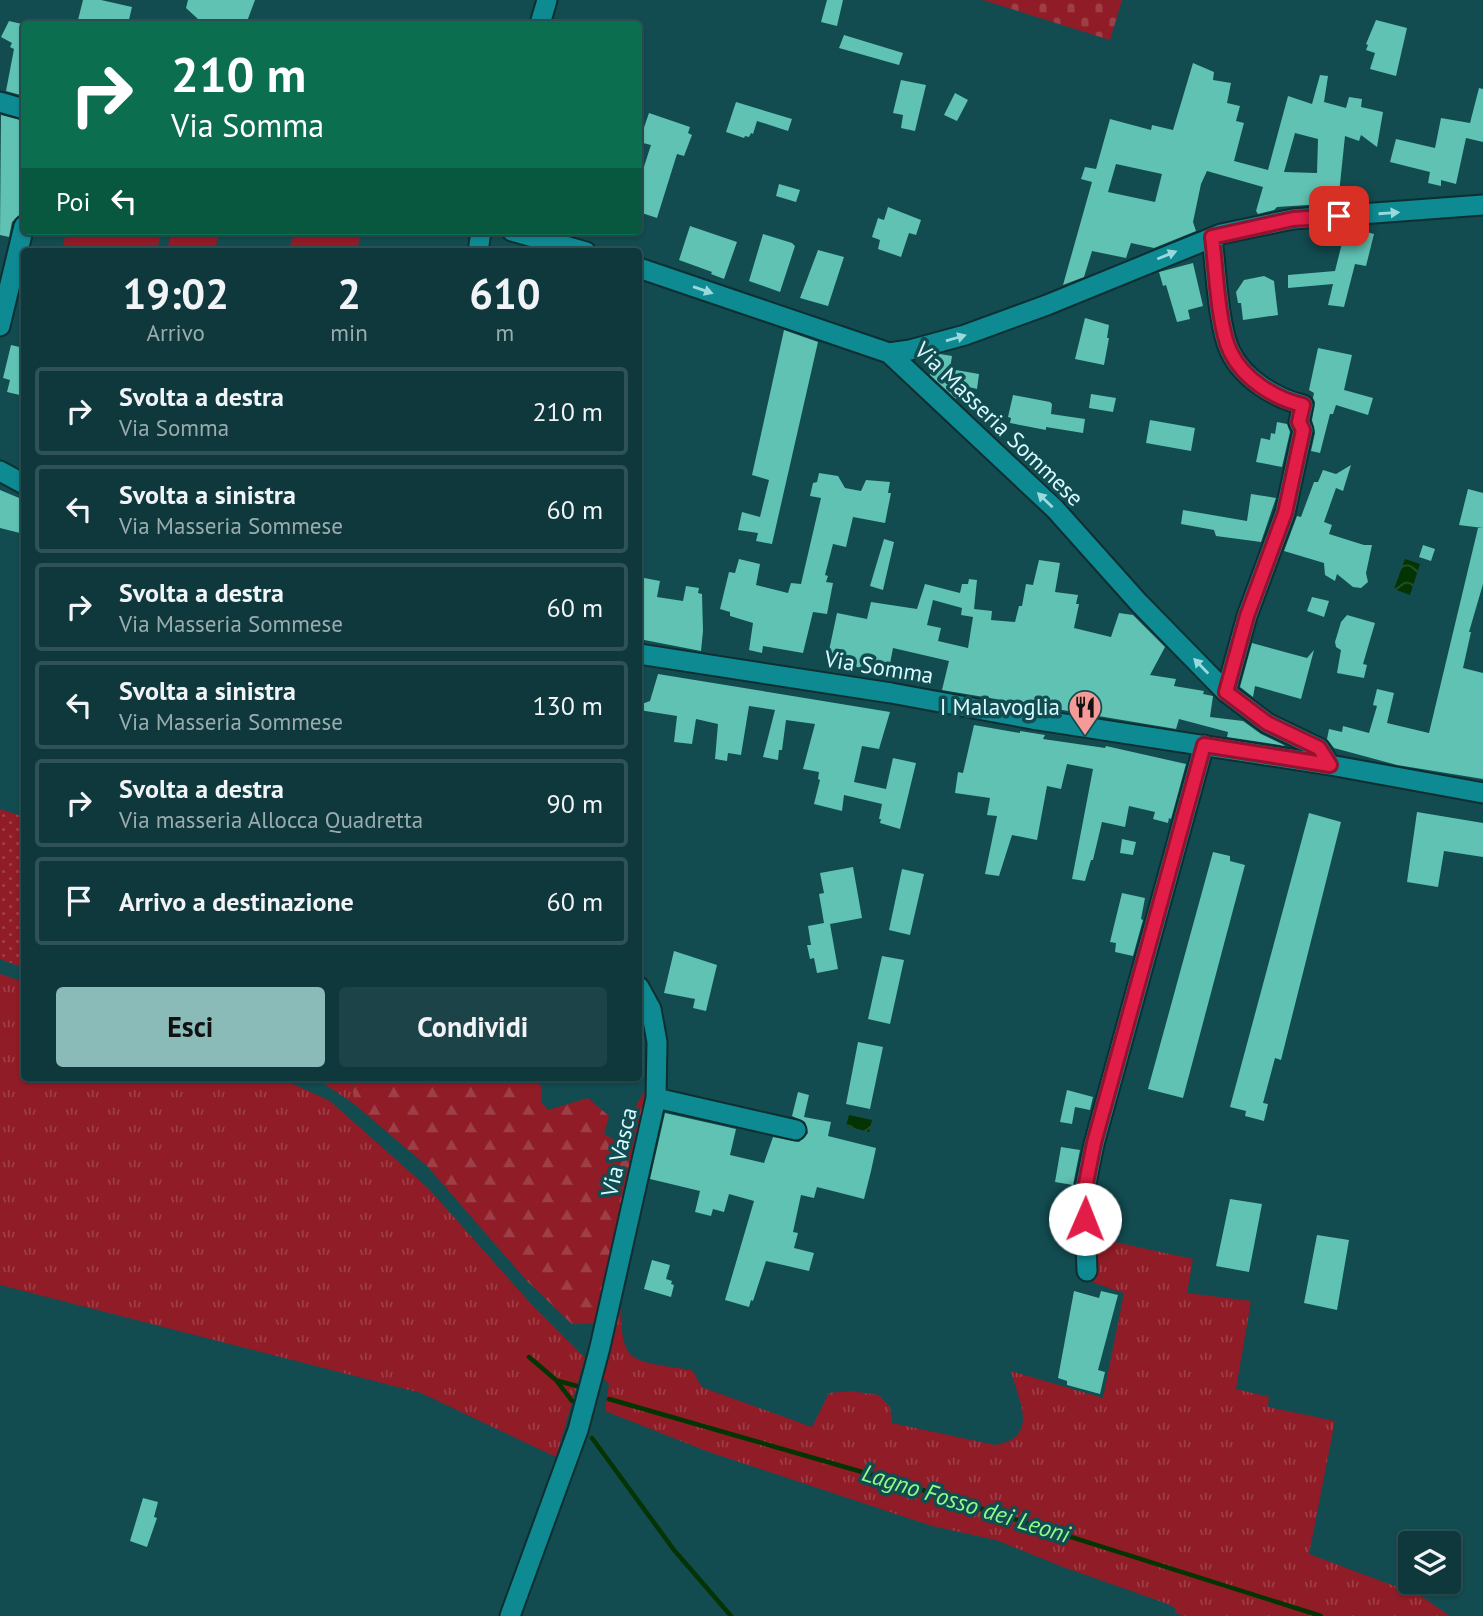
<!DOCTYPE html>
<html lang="it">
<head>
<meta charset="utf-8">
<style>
	:root { --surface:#0e383c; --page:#1c4347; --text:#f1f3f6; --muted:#9bacaf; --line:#2e5256; --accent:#8bbbb9 }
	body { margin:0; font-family:"PT Sans",sans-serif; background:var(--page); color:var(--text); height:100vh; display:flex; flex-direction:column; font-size:26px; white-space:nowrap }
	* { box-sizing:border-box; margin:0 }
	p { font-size:23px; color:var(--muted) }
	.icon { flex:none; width:38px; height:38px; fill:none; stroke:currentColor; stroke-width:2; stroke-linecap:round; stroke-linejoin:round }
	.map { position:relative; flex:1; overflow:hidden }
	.panel { position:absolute; left:21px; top:248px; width:621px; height:833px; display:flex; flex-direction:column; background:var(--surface); border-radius:7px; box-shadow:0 2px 5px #0004,0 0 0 2px var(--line) }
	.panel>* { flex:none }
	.hud { position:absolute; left:21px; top:21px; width:621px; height:214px; border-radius:7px; box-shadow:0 2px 5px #0004,0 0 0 2px var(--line); background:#0b6e4f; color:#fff; overflow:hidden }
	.fabs { position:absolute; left:1398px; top:1531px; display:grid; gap:14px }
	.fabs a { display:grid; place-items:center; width:63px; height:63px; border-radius:7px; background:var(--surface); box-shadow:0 2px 5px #0004,0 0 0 2px var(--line); font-size:35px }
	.pin { position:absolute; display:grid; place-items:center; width:60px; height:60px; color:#fff; margin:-30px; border-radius:14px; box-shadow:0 4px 10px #0006 }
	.me { position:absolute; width:77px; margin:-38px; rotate:1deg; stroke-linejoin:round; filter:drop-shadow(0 0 5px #0008) }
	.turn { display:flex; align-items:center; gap:24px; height:147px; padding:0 35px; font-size:32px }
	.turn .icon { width:91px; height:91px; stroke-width:2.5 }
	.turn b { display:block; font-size:49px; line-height:60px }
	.then { display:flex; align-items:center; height:66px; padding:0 35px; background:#0003; gap:14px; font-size:26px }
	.eta { display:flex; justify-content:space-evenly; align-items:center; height:119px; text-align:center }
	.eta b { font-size:42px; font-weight:600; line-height:49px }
	.action { display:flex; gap:14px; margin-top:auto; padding:14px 35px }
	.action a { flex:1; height:80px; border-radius:7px; background:var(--accent); color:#111; font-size:28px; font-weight:600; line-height:80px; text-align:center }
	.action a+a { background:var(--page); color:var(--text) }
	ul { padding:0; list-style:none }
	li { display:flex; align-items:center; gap:21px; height:88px; margin:0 14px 10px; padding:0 21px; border:4px solid var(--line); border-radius:7px }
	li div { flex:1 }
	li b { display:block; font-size:26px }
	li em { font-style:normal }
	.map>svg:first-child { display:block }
	.grass { fill:url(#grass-tufts) }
	.forest { fill:url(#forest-firs) }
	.cemetery { fill:url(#cemetery-stones) }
	.park { fill:url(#park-dots) }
	.garden { fill:#8f1c26 }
	.water { fill:url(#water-waves) }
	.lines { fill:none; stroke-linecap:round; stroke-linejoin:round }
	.stream { stroke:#043403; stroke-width:4.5 }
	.building { fill:#60c2b3; fill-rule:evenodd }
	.minor-casing { stroke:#0d2f31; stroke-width:23 }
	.minor { stroke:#0e8a92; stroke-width:19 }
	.oneway { fill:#9ad9de }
	.route-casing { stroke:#92132f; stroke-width:18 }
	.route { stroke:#e11d48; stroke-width:12 }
	.labels { text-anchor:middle; stroke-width:7; stroke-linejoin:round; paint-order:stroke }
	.street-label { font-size:23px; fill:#d6fbfe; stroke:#124b50 }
	.poi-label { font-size:23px; fill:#d6fbfe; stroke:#124b50; text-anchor:end }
	.water-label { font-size:24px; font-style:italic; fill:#8ffa88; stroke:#124b50 }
</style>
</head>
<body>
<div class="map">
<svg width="1483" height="1616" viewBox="0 0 1483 1616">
	<defs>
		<pattern id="grass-tufts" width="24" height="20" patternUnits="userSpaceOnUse" patternTransform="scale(1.75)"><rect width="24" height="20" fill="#8f1c26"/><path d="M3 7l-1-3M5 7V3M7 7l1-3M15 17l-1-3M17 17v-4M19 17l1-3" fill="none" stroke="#9e3e47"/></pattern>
		<pattern id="forest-firs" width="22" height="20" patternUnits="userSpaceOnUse" patternTransform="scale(1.75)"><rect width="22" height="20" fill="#8f1c26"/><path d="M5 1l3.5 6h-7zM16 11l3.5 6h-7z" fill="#9e3e47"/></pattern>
		<pattern id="cemetery-stones" width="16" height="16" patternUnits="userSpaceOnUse" patternTransform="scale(1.75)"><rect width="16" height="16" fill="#8f1c26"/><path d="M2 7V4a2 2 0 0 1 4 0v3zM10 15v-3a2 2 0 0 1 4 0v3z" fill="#9e3e47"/></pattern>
		<pattern id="park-dots" width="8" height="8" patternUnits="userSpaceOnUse" patternTransform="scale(1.75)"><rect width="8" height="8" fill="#8f1c26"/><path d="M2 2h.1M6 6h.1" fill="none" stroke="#9e3e47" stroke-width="1.8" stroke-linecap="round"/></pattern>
		<pattern id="water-waves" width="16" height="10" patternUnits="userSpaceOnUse" patternTransform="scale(1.75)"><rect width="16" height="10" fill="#043403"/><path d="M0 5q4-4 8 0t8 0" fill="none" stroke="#285229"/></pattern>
	</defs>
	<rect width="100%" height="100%" fill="#124b50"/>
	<!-- grass -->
	<path class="grass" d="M0 974 24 982V1078H280L330 1101 428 1188 533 1306 585 1358 556 1457 421 1393 0 1285Z
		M316 1078H352L354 1104Z
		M1096 1238 1193 1259 1187 1293 1251 1301 1236 1389 1269 1397 1268 1407 1335 1421 1309 1554 1421 1596 1450 1616H1185L1175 1613V1608L1168 1604 1063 1567 996 1540 932 1526 709 1452 605 1411 609 1384 604 1379 603 1371 620 1293C621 1308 619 1346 632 1356 644 1365 676 1367 691 1370 697 1375 697 1383 704 1388L812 1427 829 1393 850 1391 879 1395 890 1407 892 1423 995 1445C1040 1437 1019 1402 1011 1371L1103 1398 1124 1293 1094 1283Z"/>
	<!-- forest -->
	<path class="forest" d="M352 1078H532L541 1086V1102L548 1110 588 1098 609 1116 604 1134 616 1141 645 1090 653 1094 599 1323 572 1324 526 1280 428 1167 354 1104Z"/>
	<!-- cemetery -->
	<path class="cemetery" d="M983 0H1122L1110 40Z"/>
	<!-- park -->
	<path class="park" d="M0 809 24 817V968L0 959Z"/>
	<!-- garden -->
	<path class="garden" d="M67 231H162L156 252H61Z
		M172 231H220L214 252H166Z
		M295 231H362L356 252H288Z"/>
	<!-- water -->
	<path class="water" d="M1405 559 1420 564 1410 595 1394 589Z
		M849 1115 872 1120 869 1132 846 1126Z"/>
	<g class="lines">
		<!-- stream -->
		<path class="stream" d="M529 1357 556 1380 572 1401
			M558 1381 577 1386
			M609 1399 897 1482 1321 1616
			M592 1438 674 1550 731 1616"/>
	</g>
	<!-- building -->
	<path class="building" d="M83 0H101L132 7 128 24H77Z
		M188 0H255L246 24H215L198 19 186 8Z
		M827 0H843L837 26 821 22Z
		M1376 20 1407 28 1396 76 1370 69 1375 53 1366 50 1368 45 1366 44Z
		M9 21 22 24 24 21V96L6 91 14 49 10 47 12 43 1 37Z
		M844 35 903 53 899 65 839 48Z
		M1193 63 1214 72 1213 80 1231 83 1227 103 1240 106 1236 121 1244 123 1234 161 1268 170 1288 96 1312 104 1320 75 1328 76 1324 102 1346 108 1349 97 1362 99 1361 107 1383 112 1377 147 1361 135 1359 141 1345 136 1338 203 1277 207 1274 210 1258 214 1256 211 1263 187 1207 171 1201 184 1193 222 1196 231 1154 248 1131 243 1126 258 1092 251 1084 277 1063 285 1092 182 1081 179 1085 167 1096 169 1110 119 1151 130 1152 125 1173 130ZM1295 133 1318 139 1317 173 1284 172ZM1116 164 1162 174 1155 202 1108 192Z
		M901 80 926 85 915 131 901 128 903 115 893 113Z
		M1479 88 1483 89V142L1466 138 1456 184 1441 180V186L1428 183 1430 172 1390 162 1396 139 1435 148 1441 118 1470 123Z
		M955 93 968 100 957 121 944 115Z
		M736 102 792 119 788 131 757 121 753 134 751 133 749 137 745 136 744 138 726 132Z
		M649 113 690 127 688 133 692 135 684 156 677 154 657 218 639 212V182L651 145 639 142Z
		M1 115 24 121V192L19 215 12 222 9 237 0 235Z
		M779 184 800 190 796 202 776 196Z
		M888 207 921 220 916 235 909 233 901 257 878 249 880 240 872 237 878 218 884 220Z
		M690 226 737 242 724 279 711 274 712 272 679 260Z
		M1346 227 1374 234 1366 266 1355 264 1344 307 1328 305 1333 284 1288 288V275L1335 271Z
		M763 234 792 243 795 246 780 292 749 281Z
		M818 250 844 257 828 306 800 298Z
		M1193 263 1203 306 1188 310 1190 319 1177 322 1166 285 1163 286 1159 272Z
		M1264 276 1274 281 1278 315 1243 320 1241 303H1238L1236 292 1244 280Z
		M1085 318 1109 325 1107 338H1109L1104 365 1075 359Z
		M784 330 818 342 772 544 756 541 758 533 738 530 742 512 760 517 769 480 752 475Z
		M11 345 24 348V396L7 392 10 380 3 378Z
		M1318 348 1352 355 1344 390 1373 398 1368 415 1336 405 1333 414H1330L1320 453 1311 451 1315 433 1312 420 1315 402 1313 398 1314 393 1309 390Z
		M940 354 952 356 950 369 979 374 977 389 961 385 963 397 956 399 930 375 931 371 928 370 929 358Z
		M1091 394 1116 398 1113 412 1089 408Z
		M1013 395 1050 402 1052 404 1051 414 1085 419 1083 433 1046 427V430L1010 423 1011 418 1008 417Z
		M1150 420 1195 428 1191 451 1146 443Z
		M1277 422 1287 424 1290 432 1282 467 1256 462 1261 438 1270 440 1271 433 1275 434Z
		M1351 465 1343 491 1336 488 1324 522 1332 525 1329 534 1364 545H1372L1366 573 1368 582 1361 588 1353 587 1337 574 1335 581 1325 575 1324 563 1284 551 1297 516 1301 517 1314 482H1318L1323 470 1336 474Z
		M819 473 838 476 845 488 861 491 866 480 890 482 888 493H891L885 523 853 517 846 547 833 544 825 575 828 576 826 582 833 583 827 614 813 612 803 653 763 646 762 653 749 650 753 623 730 616V612L720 609 729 572 735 573 739 559 760 564 756 585 788 593 791 583 801 584 821 498 810 496 813 483 817 482Z
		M1468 489 1483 493V528L1459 525Z
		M0 490 24 500V534L0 528Z
		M1251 494 1276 498 1261 542 1216 536 1214 530 1181 524 1183 510 1247 521Z
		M1478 528H1483V584L1469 632H1471L1463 668 1483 673V779L1397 765 1334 748 1327 739 1329 729 1342 732 1343 726 1369 733 1377 706 1373 705 1377 689 1394 693 1387 723 1429 733Z
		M884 539 894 542 883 590 870 586Z
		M1423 545 1435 549 1431 561 1419 557Z
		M1039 560 1060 563 1055 592 1078 595 1076 604H1079L1074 628 1111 637 1119 613 1133 615 1165 647 1150 675 1176 679 1174 686 1204 691 1203 694 1213 696 1210 717 1243 721 1261 734 1286 746 1227 737 1228 732 1179 719 1176 729 942 690 949 661 893 648 888 674 827 660 837 613 867 619 871 602 917 609 925 584 960 593 962 584H968L969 579 977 580 974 609 992 611 991 620 1015 622 1019 606H1022L1026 584 1033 585ZM933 600 962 608 961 615 973 617 968 648 938 641 941 628 927 625Z
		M639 577 660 581 657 597 683 601 686 586 699 588 698 593 702 594 703 631 701 651 639 639Z
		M1312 597 1329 601 1324 617 1307 611Z
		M1347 615 1375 623 1363 664 1367 665 1364 678 1337 673 1341 650 1336 647 1335 642 1341 622Z
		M1252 643 1307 658 1314 650 1301 699 1255 686 1253 697 1240 687Z
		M658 674 890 712 879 749 862 746 854 782 886 789 893 758 916 763 900 829 880 823 881 819H879L882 804 844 795 842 811 814 804 820 780 818 779 819 772 803 769 815 724 786 720 782 750H779L778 760 763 757 775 710 749 706 741 755 728 753 727 761 715 759 718 724 696 719 692 744 674 742 677 716 639 710V705L650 701Z
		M974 725 1020 733V731L1045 735 1043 739 1105 748 1106 746 1186 764 1171 819 1169 818 1168 823 1153 819 1155 812 1129 806 1125 827 1102 822 1093 860H1091L1085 881 1072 879 1093 769 1067 764 1061 789 1047 786 1037 840 1012 835 999 876 985 874 997 816 987 815 990 798 955 793 958 772 963 773Z
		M1417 812 1483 823V857L1444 851 1438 887 1407 882Z
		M1309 813 1341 822 1281 1060 1275 1058 1263 1103 1268 1104 1264 1121 1245 1116 1246 1111 1230 1107Z
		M1122 839 1136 842 1133 855 1120 853Z
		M1213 852 1230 856V861L1245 865 1183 1098 1148 1089Z
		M853 867 862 918 830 924 838 969 817 973 814 958 810 959 807 945H811L808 926 824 923 819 894 824 893 820 873Z
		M902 869 924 874 910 935 889 930Z
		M1122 893 1145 898 1141 919 1143 920 1133 956 1115 952 1116 943 1110 942Z
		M674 951 717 965 706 1011 693 1008 695 999 664 993Z
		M882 956 904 960 890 1024 868 1019Z
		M858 1042 883 1047 870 1109 846 1104Z
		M1067 1090 1093 1097 1090 1110 1075 1107 1072 1124 1060 1122Z
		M798 1092 809 1095 804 1117 831 1122 828 1136 876 1148 871 1171 864 1199 817 1187 814 1198 801 1195 793 1232 798 1233 794 1248 814 1253 809 1271 766 1261 753 1301 751 1300 749 1307 725 1300 754 1201 729 1194 724 1212 713 1209 711 1216 695 1212 700 1191 650 1179 665 1113 736 1129 730 1155 764 1163 773 1137 799 1142 808 1133 805 1122 792 1116Z
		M1061 1147 1080 1150 1073 1185 1055 1182Z
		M1230 1199 1262 1204 1249 1272 1216 1266Z
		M1317 1235 1349 1240 1337 1310 1304 1303Z
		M652 1260 670 1265 666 1279 672 1281 671 1284 674 1285 671 1297 644 1289Z
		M1074 1291 1099 1298 1101 1291 1118 1295 1098 1370 1105 1372 1100 1394 1067 1385V1381L1058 1378Z
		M143 1498 158 1502 154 1517 157 1518 147 1547 130 1541Z"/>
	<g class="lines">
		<defs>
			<path id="minor" d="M540 24 547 0
				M0 102 24 109
				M512 231 586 252
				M1212 238C1216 268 1218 326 1230 351 1243 379 1275 398 1303 405L1299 422 1303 430 1285 513 1247 616 1226 692
				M478 252 481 231
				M639 268 889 353 1055 509 1139 603 1226 692 1267 723 1319 748 1330 765
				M0 326 24 226
				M889 353 910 350 965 335 1047 305 1221 234 1293 219 1483 205
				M0 471 24 484
				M639 654 891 693 1032 719 1330 765 1483 793
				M656 1098 796 1130
				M1087 1271 1084 1193 1094 1144 1204 745
				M510 1616 578 1430 600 1347 656 1098 657 1042 651 1009 639 987"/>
		</defs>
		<!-- minor casing -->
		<use href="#minor" class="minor-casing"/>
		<!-- minor -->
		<use href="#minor" class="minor"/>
	</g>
	<!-- one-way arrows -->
	<defs><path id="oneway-solid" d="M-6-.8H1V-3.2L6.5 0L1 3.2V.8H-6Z" transform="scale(1.75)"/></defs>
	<g class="oneway">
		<use href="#oneway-solid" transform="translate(1389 213) rotate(-4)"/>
		<use href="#oneway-solid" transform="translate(1167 255) rotate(-22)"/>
		<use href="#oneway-solid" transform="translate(703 290) rotate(19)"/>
		<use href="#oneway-solid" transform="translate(956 338) rotate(-16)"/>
		<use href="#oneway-solid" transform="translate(1045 500) rotate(-136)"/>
		<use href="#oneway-solid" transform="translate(1201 666) rotate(-134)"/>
	</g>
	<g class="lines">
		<defs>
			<path id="route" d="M1085 1219 1084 1193 1094 1143 1204 745 1330 765 1319 748 1267 723 1226 692 1247 616 1285 513 1303 430 1299 422 1303 405C1275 399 1243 379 1230 351 1218 326 1216 268 1212 237L1293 219 1339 216"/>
		</defs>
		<!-- route casing -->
		<use href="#route" class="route-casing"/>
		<!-- route -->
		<use href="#route" class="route"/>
	</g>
	<!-- icons -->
	<defs>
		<symbol id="restaurant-pin" viewBox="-11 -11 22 30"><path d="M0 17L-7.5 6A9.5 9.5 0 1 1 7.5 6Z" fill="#f59b97" stroke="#124b50"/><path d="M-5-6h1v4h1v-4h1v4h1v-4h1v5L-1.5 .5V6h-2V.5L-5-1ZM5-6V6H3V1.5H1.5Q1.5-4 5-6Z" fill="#111"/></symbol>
	</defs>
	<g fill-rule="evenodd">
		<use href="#restaurant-pin" x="1066" y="688" width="38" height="52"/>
	</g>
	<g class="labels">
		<!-- street labels -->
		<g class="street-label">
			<text transform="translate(999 424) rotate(44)" y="8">Via Masseria Sommese</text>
			<text transform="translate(879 667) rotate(9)" y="8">Via Somma</text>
			<text transform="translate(619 1152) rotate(-77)" y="8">Via Vasca</text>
		</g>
		<!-- poi labels -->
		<g class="poi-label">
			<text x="1060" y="715">I Malavoglia</text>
		</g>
		<!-- water labels -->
		<g class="water-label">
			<text transform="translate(966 1504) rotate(17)" y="8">Lagno Fosso dei Leoni</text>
		</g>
	</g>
</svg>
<div class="fabs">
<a><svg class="icon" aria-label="layers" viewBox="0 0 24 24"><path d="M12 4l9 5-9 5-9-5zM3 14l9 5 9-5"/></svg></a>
</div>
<div class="pin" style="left:1339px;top:216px;background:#d93025"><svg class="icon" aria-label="arrive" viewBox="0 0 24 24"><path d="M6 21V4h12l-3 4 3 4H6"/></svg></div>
<svg class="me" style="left:1085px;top:1219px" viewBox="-20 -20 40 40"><circle r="19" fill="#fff"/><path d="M0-13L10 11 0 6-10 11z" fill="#e11d48"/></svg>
<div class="hud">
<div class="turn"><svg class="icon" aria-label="right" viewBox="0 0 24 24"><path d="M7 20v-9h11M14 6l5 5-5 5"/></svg><div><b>210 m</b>Via Somma</div></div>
<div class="then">Poi<svg class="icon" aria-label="left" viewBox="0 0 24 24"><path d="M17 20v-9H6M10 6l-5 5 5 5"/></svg></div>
</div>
<section class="panel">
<div class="eta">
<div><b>19:02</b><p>Arrivo</p></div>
<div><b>2</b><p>min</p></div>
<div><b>610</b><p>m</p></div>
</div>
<ul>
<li><svg class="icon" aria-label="right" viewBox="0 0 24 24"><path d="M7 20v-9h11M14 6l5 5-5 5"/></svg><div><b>Svolta a destra</b><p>Via Somma</p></div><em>210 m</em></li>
<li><svg class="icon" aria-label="left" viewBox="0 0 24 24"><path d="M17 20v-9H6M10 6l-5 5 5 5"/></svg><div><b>Svolta a sinistra</b><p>Via Masseria Sommese</p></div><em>60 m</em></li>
<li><svg class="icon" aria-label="right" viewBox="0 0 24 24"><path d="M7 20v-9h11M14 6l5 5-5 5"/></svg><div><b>Svolta a destra</b><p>Via Masseria Sommese</p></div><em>60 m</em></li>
<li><svg class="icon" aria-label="left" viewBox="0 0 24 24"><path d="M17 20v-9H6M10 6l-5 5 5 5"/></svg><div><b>Svolta a sinistra</b><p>Via Masseria Sommese</p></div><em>130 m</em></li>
<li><svg class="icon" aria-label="right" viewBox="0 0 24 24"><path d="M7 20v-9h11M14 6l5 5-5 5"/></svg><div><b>Svolta a destra</b><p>Via masseria Allocca Quadretta</p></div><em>90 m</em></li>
<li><svg class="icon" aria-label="arrive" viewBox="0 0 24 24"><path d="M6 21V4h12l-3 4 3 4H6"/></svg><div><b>Arrivo a destinazione</b></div><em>60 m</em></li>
</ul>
<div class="action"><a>Esci</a><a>Condividi</a></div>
</section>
</div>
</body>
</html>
